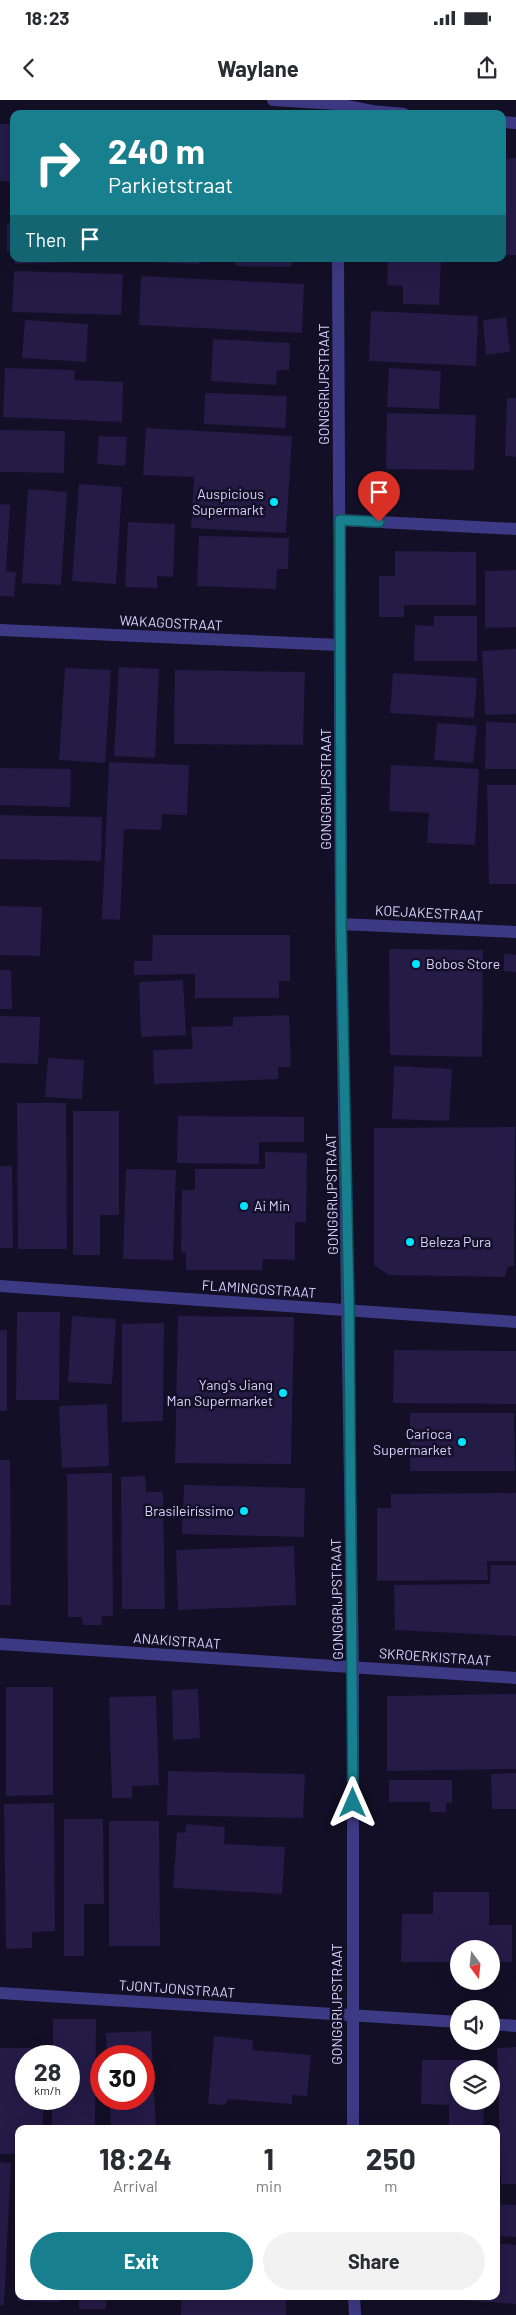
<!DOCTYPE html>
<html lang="en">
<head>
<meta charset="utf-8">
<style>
	:root { --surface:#fff; --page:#f2f2f3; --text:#2b2b33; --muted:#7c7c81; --accent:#187f8f }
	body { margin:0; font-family:Barlow,sans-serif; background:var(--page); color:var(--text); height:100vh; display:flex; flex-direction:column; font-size:19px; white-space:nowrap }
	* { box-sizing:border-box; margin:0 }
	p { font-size:16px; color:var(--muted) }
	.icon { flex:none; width:28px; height:28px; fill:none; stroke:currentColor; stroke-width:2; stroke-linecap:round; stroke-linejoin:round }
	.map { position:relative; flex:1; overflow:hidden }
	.sheet { position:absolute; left:15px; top:2025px; width:485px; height:175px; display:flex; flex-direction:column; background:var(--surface); border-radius:10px; box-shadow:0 5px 20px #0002 }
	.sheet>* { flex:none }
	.top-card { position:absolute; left:10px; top:10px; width:496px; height:152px; border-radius:10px; box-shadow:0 5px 20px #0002; background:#187f8f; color:#fff; overflow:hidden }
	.needle { width:32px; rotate:165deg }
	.buttons { position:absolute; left:450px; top:1840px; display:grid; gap:10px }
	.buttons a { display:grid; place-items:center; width:50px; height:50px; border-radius:50%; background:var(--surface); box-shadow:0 5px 20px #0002; font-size:25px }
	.speed { position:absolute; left:15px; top:1945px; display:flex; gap:10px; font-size:25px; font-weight:700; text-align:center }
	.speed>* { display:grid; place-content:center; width:65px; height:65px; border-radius:50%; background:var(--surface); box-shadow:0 5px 20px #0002; line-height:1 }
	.speed small { font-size:12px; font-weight:400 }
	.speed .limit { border:8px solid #d22; background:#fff; color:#111 }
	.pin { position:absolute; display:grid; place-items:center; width:42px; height:42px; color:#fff; margin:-51px -21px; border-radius:50% 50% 50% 0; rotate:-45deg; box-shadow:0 0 5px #0007 }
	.pin .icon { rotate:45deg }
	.me { position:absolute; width:55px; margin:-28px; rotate:0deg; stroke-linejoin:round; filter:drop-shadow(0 0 4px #0008) }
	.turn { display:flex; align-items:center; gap:18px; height:105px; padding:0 15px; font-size:22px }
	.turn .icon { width:65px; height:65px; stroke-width:2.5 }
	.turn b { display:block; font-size:35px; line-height:42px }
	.then { display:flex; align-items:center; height:48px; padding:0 15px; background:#0003; gap:10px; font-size:19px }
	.eta { display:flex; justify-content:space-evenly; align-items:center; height:85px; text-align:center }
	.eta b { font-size:30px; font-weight:700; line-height:35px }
	.button { display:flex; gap:10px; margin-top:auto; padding:10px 15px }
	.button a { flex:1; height:58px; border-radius:30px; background:var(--accent); color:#fff; font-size:20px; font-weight:700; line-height:58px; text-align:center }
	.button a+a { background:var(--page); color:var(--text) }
	.status { display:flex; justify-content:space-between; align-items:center; height:35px; padding:0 25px; background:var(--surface); direction:ltr }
	.status svg { height:14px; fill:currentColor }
	header { display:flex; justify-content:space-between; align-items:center; height:65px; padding:0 15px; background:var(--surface); font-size:22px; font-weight:700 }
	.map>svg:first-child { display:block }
	.building { fill:#241b47 }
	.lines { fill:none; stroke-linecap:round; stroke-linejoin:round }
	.minor { stroke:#3d3a85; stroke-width:12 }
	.route-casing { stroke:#10535d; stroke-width:12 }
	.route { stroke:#187f8f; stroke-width:9 }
	.poi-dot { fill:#00e5ff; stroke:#130f26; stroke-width:2 }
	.labels { text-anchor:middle; stroke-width:5; stroke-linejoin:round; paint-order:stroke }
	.street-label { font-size:14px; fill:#d9d4ff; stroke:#130f26 }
	.poi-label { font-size:14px; fill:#d9d4ff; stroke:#130f26; text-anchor:end }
</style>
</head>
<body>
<div class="status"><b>18:23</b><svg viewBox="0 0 49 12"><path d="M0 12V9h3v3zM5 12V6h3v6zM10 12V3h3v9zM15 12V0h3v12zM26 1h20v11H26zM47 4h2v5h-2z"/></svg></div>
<header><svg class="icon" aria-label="back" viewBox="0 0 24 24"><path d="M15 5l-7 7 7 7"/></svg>Waylane<svg class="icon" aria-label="share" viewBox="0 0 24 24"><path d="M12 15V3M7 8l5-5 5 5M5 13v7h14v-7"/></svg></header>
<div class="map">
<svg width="516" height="2215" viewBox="0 0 516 2215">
	<rect width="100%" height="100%" fill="#130f26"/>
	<!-- building -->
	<path class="building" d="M0 24H14V82L0 81Z
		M516 58V155H502V59Z
		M7 123H14V152H7Z
		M14 159H75V162L15 164Z
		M148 159H199V164L148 162Z
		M235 159H292L291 167 235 166Z
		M388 159H441L439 205 403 204V186L387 185Z
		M14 171 123 174 121 215 12 212Z
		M141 176 304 184 302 233 139 225Z
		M371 211 478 216 476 266 369 261Z
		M506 217 510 252 486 255 483 220Z
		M25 220 88 224 86 262 22 258Z
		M213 239 290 243 289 270H277L276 285 211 281Z
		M5 268 75 270 74 280 123 282 122 322 3 317Z
		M389 268 441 271 439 309 387 307Z
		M205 293 287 296 285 328 204 324Z
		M507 298H516V357L505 356Z
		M387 313 476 315 474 370 386 369Z
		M146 328 292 336 286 433 191 428 194 377 143 375Z
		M0 330 65 331 64 373 0 372Z
		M99 336 127 337 125 366 97 364Z
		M79 384 122 387 116 484 72 481Z
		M28 389 67 392 61 485 22 483Z
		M0 404 10 405 6 471 16 472 14 497 0 496Z
		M128 422 175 424 173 477 157 476V488L125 487Z
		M199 436 289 438 288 469H277L276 489 197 486Z
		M395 451 476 452V505H404V517H379V476H395Z
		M516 470V527L485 528V471Z
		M434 516H477V561H414L415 525 434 526Z
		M516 549V614L485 615 482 551Z
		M119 567 159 569 155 658 114 656Z
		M65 568 111 570 105 663 59 660Z
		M175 570 305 572 303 645 174 644Z
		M393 573 477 578 474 618 390 613Z
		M486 622 516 623V669H485Z
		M437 623 477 626 473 663 434 660Z
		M109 662 189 665 187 715 162 714 161 730 124 729 120 820 102 819Z
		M391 665 479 669 475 745 427 743 429 713 389 711Z
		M0 668 71 669 70 707 0 705Z
		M487 685H516V784H489Z
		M0 715 102 717 101 761 0 759Z
		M0 806 42 807 40 856 0 855Z
		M153 835H290V881H279V898H195V874L134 875V861H152Z
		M389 849 483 850 482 957 390 955Z
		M504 854 516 855V872L504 871Z
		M0 870H11L12 909H0Z
		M183 880 186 935 141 937 139 882Z
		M289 915 291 967H278V979L154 984 153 950 193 949 191 927 233 926V917Z
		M0 916 40 917 38 964 0 963Z
		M48 958 84 960 82 999 45 997Z
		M394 966 452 969 449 1021 392 1019Z
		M17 1003H66L67 1149H18Z
		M73 1011H119V1115H100V1155H73Z
		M178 1016 304 1017V1042H259V1064L177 1063Z
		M515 1027 514 1166H508L505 1177 389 1175 374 1165V1028Z
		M265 1052 307 1053 306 1122H295V1160L263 1159 262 1170H186V1153L181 1152 182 1090H195V1069H265Z
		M0 1066H12L13 1148H0Z
		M126 1069 176 1070 173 1160 123 1159Z
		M17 1212H60L59 1300H16Z
		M72 1216 116 1219 112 1284 68 1282Z
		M178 1216 294 1217 291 1364 175 1363Z
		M164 1223 163 1321 122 1322V1224Z
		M0 1230H7V1311H0Z
		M394 1250 516 1251V1304L393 1303Z
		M107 1304 109 1366 62 1368 59 1306Z
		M410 1313H514L515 1371H410Z
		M0 1360H10L11 1505H0Z
		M112 1373 113 1516H101L102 1525H83L82 1517H68L67 1374Z
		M145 1376 146 1392H163L165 1509H122L121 1377Z
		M184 1385 305 1388 304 1437 182 1434Z
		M516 1393V1461H487L488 1480 377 1481V1408H391V1394Z
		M294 1446 296 1505 178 1510 176 1450Z
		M491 1465H516V1536L395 1530 394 1485 490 1484Z
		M6 1587H53V1695L6 1696Z
		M198 1589 200 1638 173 1640 172 1590Z
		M516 1594V1669L387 1671V1596Z
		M156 1596 159 1685 132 1686V1698H112L109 1597Z
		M168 1671 305 1674 303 1718 167 1715Z
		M516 1673V1709H492L491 1674Z
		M389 1680H452V1703H446V1712H430V1702H389Z
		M54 1703 55 1831 32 1832V1848L6 1849 4 1704Z
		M64 1719H103L104 1804H84V1856H64Z
		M109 1721H159L160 1846H109Z
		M186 1724 225 1727 224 1744 285 1747 282 1794 173 1788 177 1732 185 1733Z
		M433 1792H489V1825H512V1862H491V1849H459V1862H401L402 1814H433Z
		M53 1919H96L95 2029H52V1999H69V1956H53Z
		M151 1931 156 2029H111L110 1999H144V1956H107L106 1933Z
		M214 1936 253 1940 252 1950 311 1955 307 1996 292 1995V2004L228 1999 225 2005 208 2004Z
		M516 1947V2084H501L497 1948Z
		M0 1948H43V1956H26V1999H43V2029H19V2054H0Z
		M422 1960H484V1969H459V2001H484L483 2029 449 2028V2005L421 2004Z
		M0 2062 11 2063 4 2205H0Z
		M496 2104 516 2105V2137L496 2136Z
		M496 2143 516 2145V2204L429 2198 496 2196Z
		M18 2196H60V2202L18 2201Z
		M79 2196H106V2209H79Z
		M181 2196H286V2215H181Z"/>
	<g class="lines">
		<!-- minor -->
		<path class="minor" d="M273 0 337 4 372 11 404 14
			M502 22 516 23
			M338 159 341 824 353 1567V2029
			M340 420 516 429
			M0 530 340 545
			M341 824 516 832
			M0 1186 516 1222
			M0 1544 516 1578
			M0 1893 459 1922
			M491 1924 516 1926
			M354 2196 355 2215"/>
	</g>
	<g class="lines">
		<defs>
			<path id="route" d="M353 1703 349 1211 341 824 340 420 379 422"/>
		</defs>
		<!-- route casing -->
		<use href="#route" class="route-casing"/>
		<!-- route -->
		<use href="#route" class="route"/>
	</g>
	<!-- markers -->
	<g class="poi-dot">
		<circle cx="274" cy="402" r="5"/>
		<circle cx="416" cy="864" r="5"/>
		<circle cx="244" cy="1106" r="5"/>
		<circle cx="410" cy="1142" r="5"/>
		<circle cx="283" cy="1293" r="5"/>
		<circle cx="462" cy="1342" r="5"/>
		<circle cx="244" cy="1411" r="5"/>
	</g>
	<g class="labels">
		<!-- street labels -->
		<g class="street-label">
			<text transform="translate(324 284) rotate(-90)" y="5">GONGGRIJPSTRAAT</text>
			<text transform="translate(171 523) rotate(3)" y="5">WAKAGOSTRAAT</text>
			<text transform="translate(326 689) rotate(-90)" y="5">GONGGRIJPSTRAAT</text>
			<text transform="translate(429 813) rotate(3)" y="5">KOEJAKESTRAAT</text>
			<text transform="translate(332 1094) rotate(-91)" y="5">GONGGRIJPSTRAAT</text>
			<text transform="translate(259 1189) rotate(4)" y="5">FLAMINGOSTRAAT</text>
			<text transform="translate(337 1499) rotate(-91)" y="5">GONGGRIJPSTRAAT</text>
			<text transform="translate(177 1541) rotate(4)" y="5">ANAKISTRAAT</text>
			<text transform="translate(435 1557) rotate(4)" y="5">SKROERKISTRAAT</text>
			<text transform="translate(177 1889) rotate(4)" y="5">TJONTJONSTRAAT</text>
			<text transform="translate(337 1904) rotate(-90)" y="5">GONGGRIJPSTRAAT</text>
		</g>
		<!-- poi labels -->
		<g class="poi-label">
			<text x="264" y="399">Auspicious<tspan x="264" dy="16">Supermarkt</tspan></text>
			<text x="426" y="869" text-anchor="start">Bobos Store</text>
			<text x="254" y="1111" text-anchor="start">Ai Min</text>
			<text x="420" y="1147" text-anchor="start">Beleza Pura</text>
			<text x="273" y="1290">Yang's Jiang<tspan x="273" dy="16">Man Supermarket</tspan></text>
			<text x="452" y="1339">Carioca<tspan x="452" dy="16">Supermarket</tspan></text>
			<text x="234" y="1416">Brasileiríssimo</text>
		</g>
	</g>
</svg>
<div class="buttons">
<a><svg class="needle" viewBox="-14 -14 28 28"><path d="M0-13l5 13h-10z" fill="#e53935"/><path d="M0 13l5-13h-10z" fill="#7c7c81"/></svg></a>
<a><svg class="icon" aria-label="sound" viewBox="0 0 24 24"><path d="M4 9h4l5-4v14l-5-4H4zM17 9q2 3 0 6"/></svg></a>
<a><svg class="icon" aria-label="layers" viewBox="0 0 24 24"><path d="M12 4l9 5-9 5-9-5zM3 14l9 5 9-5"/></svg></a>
</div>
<div class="speed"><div>28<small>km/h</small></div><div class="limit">30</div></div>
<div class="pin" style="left:379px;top:422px;background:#d93025"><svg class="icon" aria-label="arrive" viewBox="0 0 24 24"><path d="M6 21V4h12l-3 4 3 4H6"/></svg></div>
<svg class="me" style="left:353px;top:1703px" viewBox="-20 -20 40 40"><path d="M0-17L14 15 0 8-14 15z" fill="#187f8f" stroke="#fff" stroke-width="4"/></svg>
<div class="top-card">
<div class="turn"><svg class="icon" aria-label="right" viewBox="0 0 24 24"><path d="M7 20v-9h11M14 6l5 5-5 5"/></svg><div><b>240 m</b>Parkietstraat</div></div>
<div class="then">Then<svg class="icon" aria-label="arrive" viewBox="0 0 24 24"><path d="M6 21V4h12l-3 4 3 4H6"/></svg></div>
</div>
<section class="sheet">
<div class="eta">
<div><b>18:24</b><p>Arrival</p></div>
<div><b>1</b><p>min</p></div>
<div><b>250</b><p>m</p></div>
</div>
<div class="button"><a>Exit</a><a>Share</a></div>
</section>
</div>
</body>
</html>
